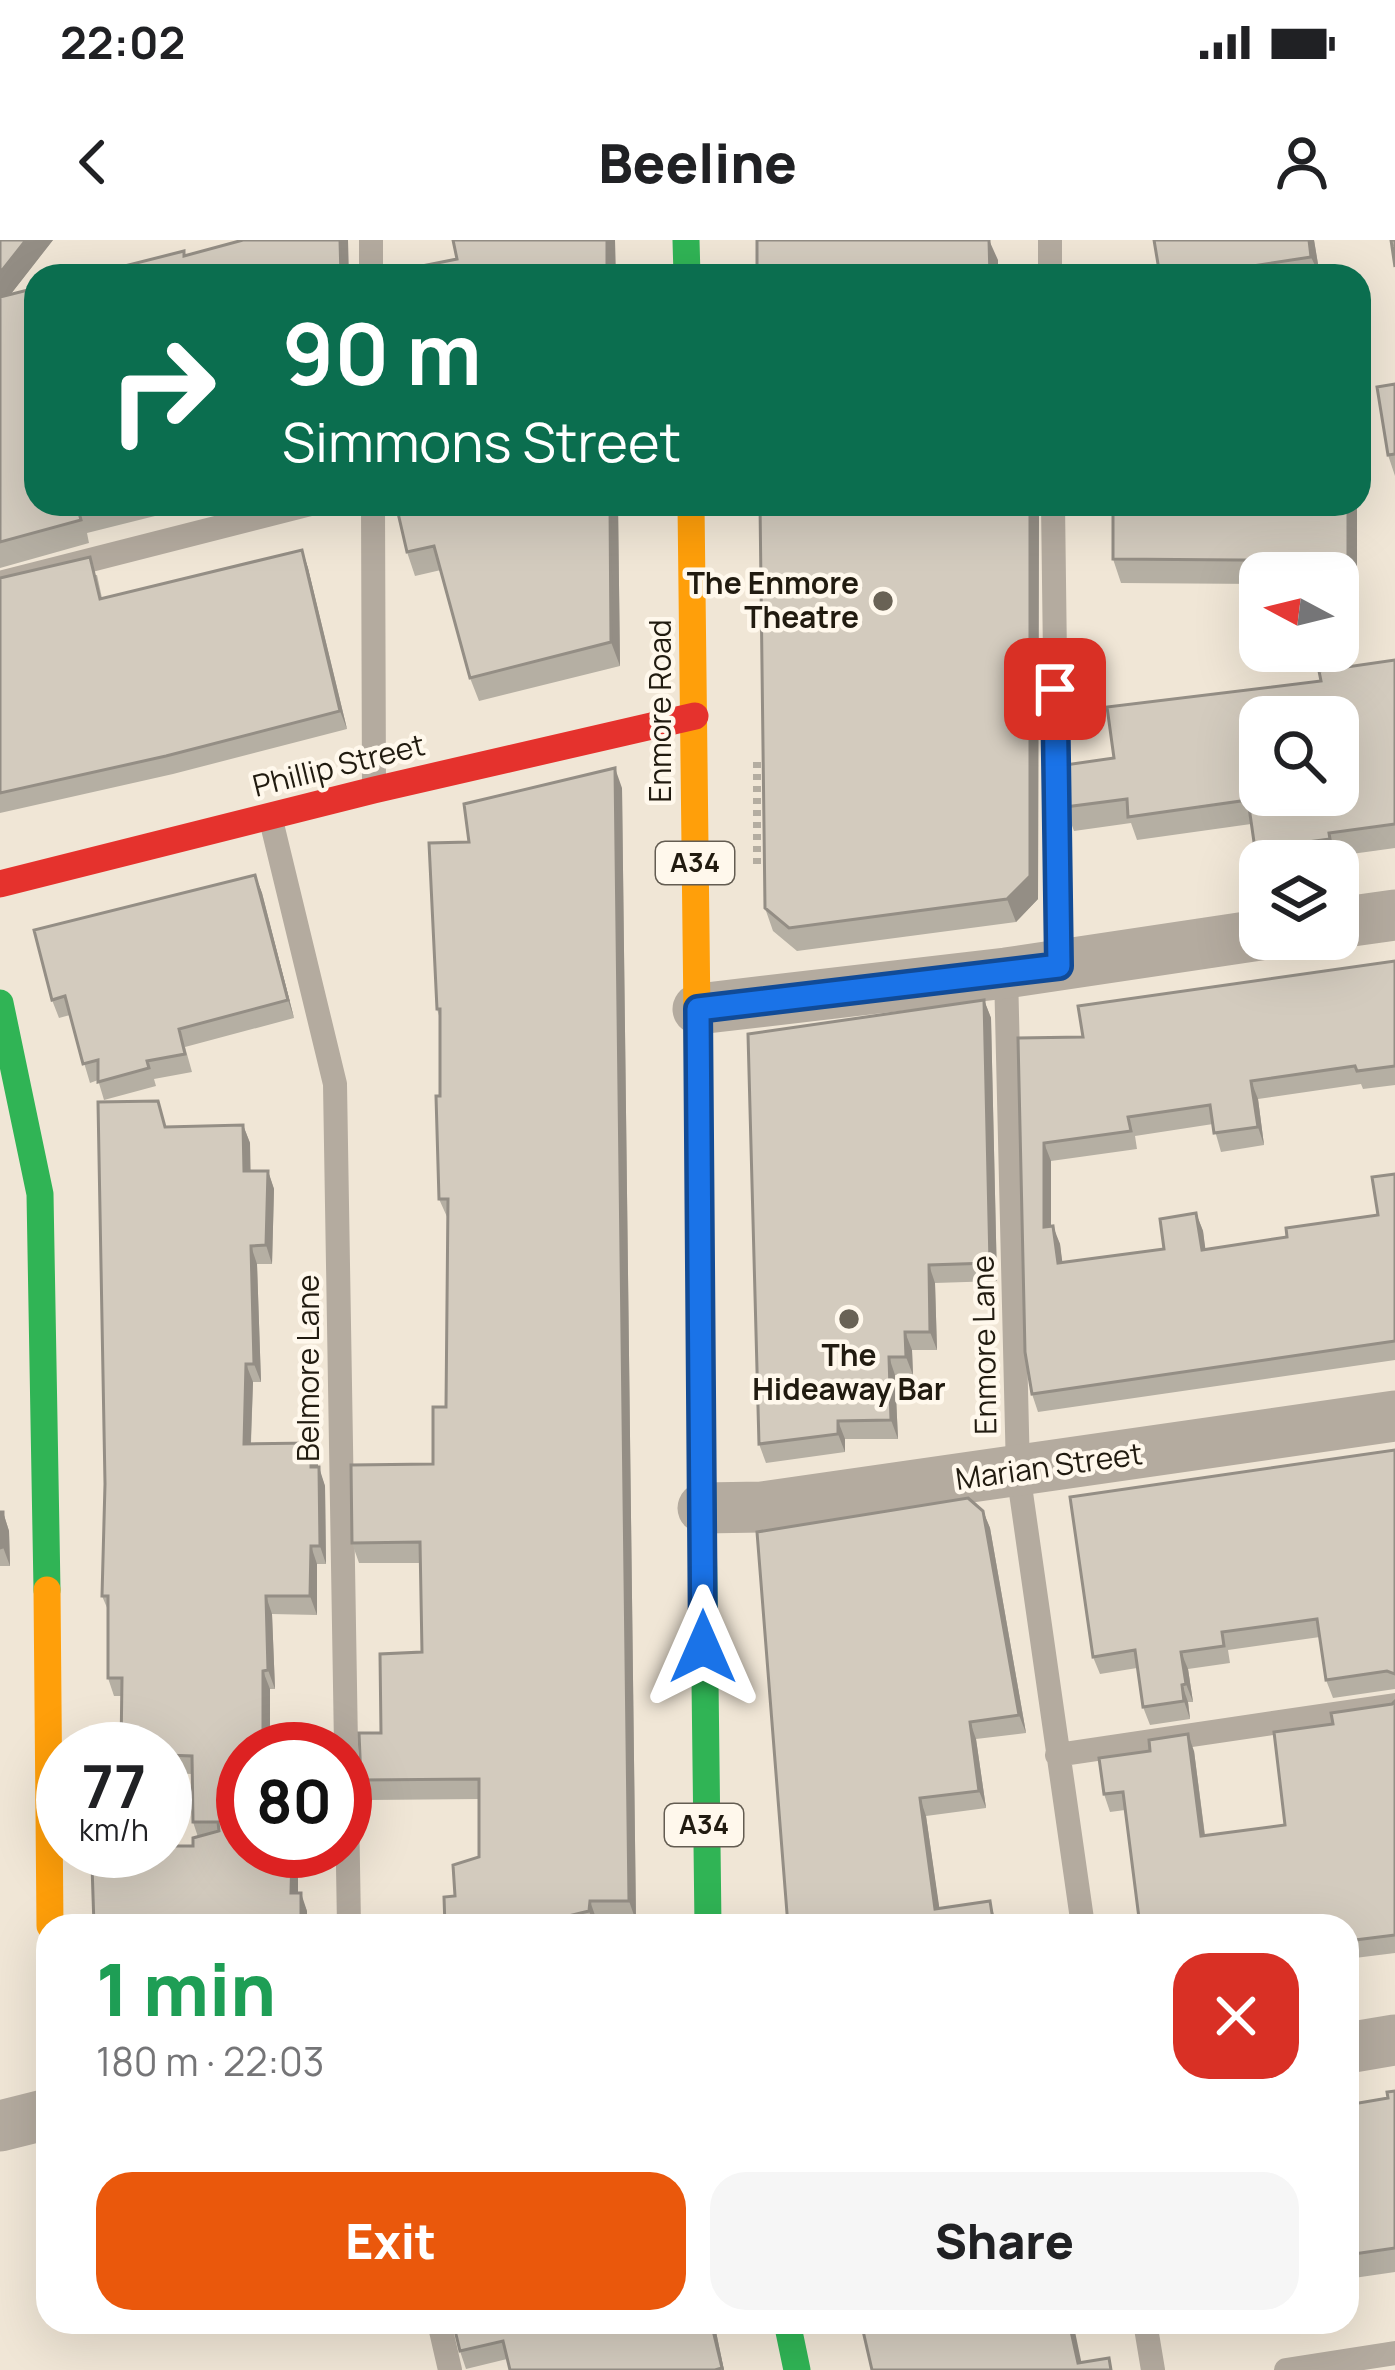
<!DOCTYPE html>
<html lang="en">
<head>
<meta charset="utf-8">
<style>
	:root { --surface:#fff; --page:#f6f6f6; --text:#202124; --muted:#757577; --accent:#ea580c }
	body { margin:0; font-family:Manrope,sans-serif; background:var(--page); color:var(--text); height:100vh; display:flex; flex-direction:column; font-size:45px; white-space:nowrap }
	* { box-sizing:border-box; margin:0 }
	p { font-size:39px; color:var(--muted) }
	.icon { flex:none; width:66px; height:66px; fill:none; stroke:currentColor; stroke-width:2; stroke-linecap:round; stroke-linejoin:round }
	.map { position:relative; flex:1; overflow:hidden }
	.side { position:absolute; left:36px; top:1674px; width:1323px; height:420px; display:flex; flex-direction:column; background:var(--surface); border-radius:36px; box-shadow:0 12px 48px #0002 }
	.side>* { flex:none }
	.guide { position:absolute; left:24px; top:24px; width:1347px; height:252px; border-radius:36px; box-shadow:0 12px 48px #0002; background:#0b6e4f; color:#fff; overflow:hidden }
	.needle { width:78px; rotate:277deg }
	.buttons { position:absolute; left:1239px; top:312px; display:grid; gap:24px }
	.buttons a { display:grid; place-items:center; width:120px; height:120px; border-radius:24px; background:var(--surface); box-shadow:0 12px 48px #0002; font-size:60px }
	.speed { position:absolute; left:36px; top:1482px; display:flex; gap:24px; font-size:60px; font-weight:700; text-align:center }
	.speed>* { display:grid; place-content:center; width:156px; height:156px; border-radius:50%; background:var(--surface); box-shadow:0 12px 48px #0002; line-height:1 }
	.speed small { font-size:30px; font-weight:400 }
	.speed .limit { border:18px solid #d22; background:#fff; color:#111 }
	.pin { position:absolute; display:grid; place-items:center; width:102px; height:102px; color:#fff; margin:-51px; border-radius:24px; box-shadow:0 6px 18px #0006 }
	.me { position:absolute; width:132px; margin:-66px; rotate:0deg; stroke-linejoin:round; filter:drop-shadow(0 0 9px #0008) }
	.turn { display:flex; align-items:center; gap:42px; height:252px; padding:0 60px; font-size:54px }
	.turn .icon { width:156px; height:156px; stroke-width:2.5 }
	.turn b { display:block; font-size:84px; line-height:102px }
	.round { display:grid; place-items:center; flex:none; width:126px; height:126px; border-radius:36px; background:var(--page) }
	.overview { display:flex; align-items:center; justify-content:space-between; height:204px; padding:0 60px }
	h1 { font-size:72px; font-weight:800; line-height:90px; color:#1e9e55 }
	.button { display:flex; gap:24px; margin-top:auto; padding:24px 60px }
	.button a { flex:1; height:138px; border-radius:36px; background:var(--accent); color:#fff; font-size:48px; font-weight:800; line-height:138px; text-align:center }
	.button a+a { background:var(--page); color:var(--text) }
	.status { display:flex; justify-content:space-between; align-items:center; height:84px; padding:0 60px; background:var(--surface); direction:ltr }
	.status svg { height:33px; fill:currentColor }
	header { display:flex; justify-content:space-between; align-items:center; height:156px; padding:0 60px; background:var(--surface); font-size:54px; font-weight:800 }
	.map>svg:first-child { display:block }
	.lines { fill:none; stroke-linecap:round; stroke-linejoin:round }
	.path { stroke:#b4ada1; stroke-width:8; stroke-dasharray:6 6; stroke-linecap:butt }
	.lane { stroke:#b4ab9f; stroke-width:24 }
	.street { stroke:#b4ab9f; stroke-width:51 }
	.fast { stroke:#30b455; stroke-width:27 }
	.slow { stroke:#ff9f0a; stroke-width:27 }
	.jam { stroke:#e5322d; stroke-width:27 }
	.wall { fill:#b5afa3 }
	.shaded-wall { fill:#948e85 }
	.building { fill:#d3cbbe; stroke:#948e85; stroke-width:3; fill-rule:evenodd }
	.route-casing { stroke:#114b97; stroke-width:30 }
	.route { stroke:#1a73e8; stroke-width:21 }
	.poi-dot { fill:#696255; stroke:#fff8ec; stroke-width:4.5 }
	.labels { text-anchor:middle; stroke-width:9; stroke-linejoin:round; paint-order:stroke }
	.shield { fill:#fff8ec; stroke:#645d52; stroke-width:3 }
	.shield-label { font-size:27px; font-weight:bold; fill:#211b10 }
	.poi-label { font-size:30px; font-weight:bold; fill:#211b10; stroke:#fff8ec; text-anchor:end }
	.street-label { font-size:30px; fill:#211b10; stroke:#fff8ec }
</style>
</head>
<body>
<div class="status"><b>22:02</b><svg viewBox="0 0 49 12"><path d="M0 12V9h3v3zM5 12V6h3v6zM10 12V3h3v9zM15 12V0h3v12zM26 1h20v11H26zM47 4h2v5h-2z"/></svg></div>
<header><svg class="icon" aria-label="back" viewBox="0 0 24 24"><path d="M15 5l-7 7 7 7"/></svg>Beeline<svg class="icon" aria-label="person" viewBox="0 0 24 24"><circle cx="12" cy="8" r="4"/><path d="M4 21q1-7 8-7t8 7"/></svg></header>
<div class="map">
<svg width="1395" height="2130" viewBox="0 0 1395 2130">
	<rect width="100%" height="100%" fill="#f0e6d6"/>
	<g class="lines">
		<!-- path -->
		<path class="path" d="M757 522V628"/>
		<!-- lane -->
		<path class="lane" d="M371 0V36
			M1050 0V36
			M373 264 374 550
			M1053 264 1059 726
			M0 343 310 264
			M271 580 335 844 349 1686
			M1006 733 1018 1232 1083 1686
			M1057 1515 1395 1465
			M439 2082 450 2130
			M1145 2082 1153 2130
			M1286 2130 1395 2113"/>
		<!-- street -->
		<path class="street" d="M1338 683 1395 675
			M698 769 1006 733 1260 695
			M703 1268 762 1267 1395 1176
			M1347 1808 1395 1800
			M0 1886 48 1874"/>
		<!-- fast -->
		<path class="fast" d="M686 0 687 36
			M0 763 40 954 47 1350
			M699 948 708 1686
			M787 2082 797 2130"/>
		<!-- slow -->
		<path class="slow" d="M691 264 699 948
			M47 1350 50 1686"/>
		<!-- jam -->
		<path class="jam" d="M0 644 374 550 695 476"/>
	</g>
	<!-- wall -->
	<path class="wall" d="M0 0H53L10 55 36 264H203L87 293 89 303 0 328Z
		M1154 0H1314L1320 36H1160Z
		M1395 144V236L1388 215Z
		M618 264 620 426 479 461 470 438 441 330 415 336 407 312Z
		M760 264H1039L1038 659 1016 682 797 711 773 691 765 668Z
		M1357 264V345H1338V333H1260V344L1121 343 1113 319Z
		M302 310 308 328 347 489 173 534 0 573V338L97 335 102 358Z
		M1395 420V608L1337 616 1338 622 1260 621V624L1255 609 1251 584 1137 600 1131 583 1074 591 1065 567 1114 518 1321 441Z
		M622 548 636 1681H597V1686H445L455 1656 479 1617V1559L368 1560 361 1540 381 1493 422 1412 420 1323H359L352 1303 433 1224 446 1167 448 979 439 959 440 779 437 769 469 602Z
		M255 635 262 653 294 778 185 807 192 832 154 839 156 846 104 860 98 840 90 843 70 775 59 778 52 760Z
		M1395 721V845L1363 849 1361 844 1258 859 1264 905 1221 912 1213 884 1135 896 1137 909 1051 921V986L1060 1004 1062 1023 1164 1009 1196 973 1203 991 1205 1009 1287 997 1378 975 1395 934V1120L1038 1172 1032 1154 1018 798 1083 797Z
		M984 760 991 778 997 1041 935 1043 937 1110H912L913 1135H895L898 1199H845V1212L766 1223 759 1204Z
		M243 885 250 903V931H268L274 949 272 1024H257L261 1142H253L251 1204 318 1222V1227L325 1246 326 1324H317V1375L272 1374 275 1449H270V1509H243L298 1653 307 1671 193 1606 198 1597 193 1582 192 1534 165 1533V1509L122 1456H114L108 1438V1370L102 1356 167 887Z
		M1395 1210V1449L1333 1458 1326 1440 1320 1397 1228 1410 1230 1423 1188 1429 1193 1462H1188L1190 1479 1150 1485 1143 1467 1137 1428 1100 1434 1093 1417Z
		M983 1271 990 1288 1026 1493 976 1499 986 1568 926 1576 939 1668 990 1661 997 1686H788Z
		M0 1272H3L9 1291 10 1326H0Z
		M1395 1461V1713L1347 1719V1686L1125 1570 1110 1572 1104 1554 1194 1511 1205 1595 1285 1585 1333 1484Z
		M1395 1851V2032L1347 2039V1865L1388 1858Z
		M453 2082H714L724 2130H510L507 2119 466 2129 460 2111Z"/>
	<!-- shaded-wall -->
	<path class="shaded-wall" d="M26 0H53L0 68V33Z
		M340 0H348L349 36H341Z
		M607 0H615L616 36H607Z
		M989 0 998 20V36H990Z
		M1309 0H1314L1320 36 1311 17Z
		M610 264H618L620 426 611 402Z
		M1030 264H1039L1038 659 1016 682 1007 659Z
		M1348 264H1357V345L1348 321Z
		M302 310 308 328 347 489 340 471Z
		M615 528 622 548 636 1681 629 1661Z
		M255 635 262 653 294 778 288 760Z
		M984 760 991 778 997 1041 990 1023Z
		M1251 841 1258 859 1264 905 1258 887Z
		M243 885 250 903 251 949 244 931Z
		M1044 903 1051 921V1006L1044 987Z
		M268 931 274 949 272 1024 266 1005Z
		M1196 973 1203 991 1208 1028 1202 1010Z
		M1053 986 1060 1004 1065 1042 1058 1023Z
		M251 1006 257 1024 261 1142 254 1124Z
		M929 1025 935 1043 937 1110 930 1092Z
		M905 1092 912 1110 913 1135 906 1117Z
		M889 1117 895 1135 898 1199 891 1180Z
		M246 1124 253 1142 250 1222 244 1204Z
		M838 1181 845 1199V1212L838 1194Z
		M311 1203 318 1222V1246L311 1227Z
		M319 1227 325 1246 326 1324 320 1306Z
		M983 1271 990 1288 1026 1493 1019 1475Z
		M3 1272 9 1291 10 1326 3 1307Z
		M311 1306 317 1324V1375L310 1356Z
		M266 1356 272 1374 275 1449 268 1430Z
		M1181 1412 1188 1429 1193 1462 1186 1444Z
		M263 1431 270 1449V1509H263Z
		M1182 1445 1188 1462 1190 1479 1184 1461Z
		M970 1482 976 1499 986 1568 979 1551Z
		M1188 1494 1194 1511 1207 1613 1201 1596Z
		M920 1558 926 1576 942 1686 935 1669Z
		M292 1611H298V1671L291 1653Z
		M301 1653 307 1671V1686H301Z
		M590 1661 597 1681V1686H595L589 1671Z
		M711 2082H714L724 2130H722Z
		M1069 2082H1073L1083 2130 1078 2123Z"/>
	<!-- building -->
	<path class="building" d="M0 0H26L0 33Z
		M243 0H340L341 36H85L184 11V16Z
		M453 0H607V36H424L422 26 457 19Z
		M757 0H989L990 36H757Z
		M1154 0H1309L1311 17 1188 36H1160Z
		M1391 0H1395V27Z
		M36 48V264H100L78 269 81 280 0 302V57Z
		M1395 144V214L1388 215 1377 147Z
		M440 264H610L611 402 470 438 434 306 407 312 398 273Z
		M760 264H1030V636L1007 659 789 688 765 668Z
		M1113 264H1348V321L1113 319Z
		M302 310 340 471 166 516 0 553V338L90 317 100 359Z
		M1395 420V584L1329 593 1330 599 1255 609 1248 560 1128 577 1127 559 1065 567V525L1114 518 1107 467 1321 441 1319 431ZM1260 477H1338V555H1260Z
		M615 528 629 1661H590L589 1671 527 1686H445L444 1657 455 1656 453 1625 479 1617V1539L361 1540 359 1493H381L380 1414 422 1412 420 1302 352 1303 351 1225 433 1224V1167H446L448 959H439L436 856H440V769H437L429 603 469 602 464 564Z
		M255 635 288 760 179 789 185 814 147 821 149 828 98 842V820L83 824 65 756 52 760 34 690Z
		M1395 721V826L1357 831 1355 826 1251 841 1258 887 1214 893 1210 865 1128 877 1131 891 1044 903V987L1053 986 1058 1023 1164 1009 1160 979 1196 973 1202 1010 1287 997 1286 988 1378 975 1372 937 1395 934V1101L1032 1154 1025 1112 1018 798 1083 797 1078 766Z
		M984 760 990 1023 929 1025 930 1092H905L906 1117H889L891 1180 838 1181V1194L759 1204 748 794Z
		M158 861 165 887 243 885 244 931H268L266 1005 251 1006 254 1124H246L244 1204 311 1203V1227H319L320 1306H311L310 1356H266L268 1430 263 1431V1509H243V1611H292L291 1653H301V1686H94L92 1625 144 1611H165V1606H193V1598L219 1591 218 1582H193L192 1516 165 1515V1509H121L122 1438H108V1356H102L105 1244 98 862Z
		M1395 1210V1434L1387 1431 1326 1440 1317 1379 1222 1392 1224 1406 1181 1412 1186 1444 1182 1445 1184 1461 1143 1467 1135 1410 1093 1417 1070 1257Z
		M968 1258 983 1271 1019 1475 970 1482 979 1551 920 1558 935 1669 990 1661 994 1686H788L757 1292Z
		M0 1272H3V1307L0 1308Z
		M1395 1461V1695L1347 1701V1686H1140L1123 1552 1104 1554 1099 1518 1150 1511 1149 1500 1188 1494 1201 1596 1285 1585 1274 1492 1333 1484 1331 1473 1392 1464Z
		M1395 1851V2008L1347 2015V1865L1388 1858 1387 1852Z
		M453 2082H711L722 2128 715 2130H510L503 2101 460 2111Z
		M861 2082H1069L1078 2123 1109 2118 1111 2130H872Z"/>
	<g class="lines">
		<defs>
			<path id="route" d="M703 1407 698 769 1059 726 1055 449"/>
		</defs>
		<!-- route casing -->
		<use href="#route" class="route-casing"/>
		<!-- route -->
		<use href="#route" class="route"/>
	</g>
	<!-- markers -->
	<g class="poi-dot">
		<circle cx="883" cy="361" r="12"/>
		<circle cx="849" cy="1079" r="12"/>
	</g>
	<g class="labels">
		<!-- shield labels -->
		<g class="shield">
			<rect x="656" y="602" width="78" height="42" rx="9"/>
			<rect x="665" y="1564" width="78" height="42" rx="9"/>
		</g>
		<g class="shield-label">
			<text x="695" y="632">A34</text>
			<text x="704" y="1594">A34</text>
		</g>
		<!-- poi labels -->
		<g class="poi-label">
			<text x="859" y="354">The Enmore<tspan x="859" dy="34">Theatre</tspan></text>
			<text x="849" y="1126" text-anchor="middle">The<tspan x="849" dy="34">Hideaway Bar</tspan></text>
		</g>
		<!-- street labels -->
		<g class="street-label">
			<text transform="translate(661 471) rotate(-90)" y="10">Enmore Road</text>
			<text transform="translate(339 526) rotate(-14)" y="10">Phillip Street</text>
			<text transform="translate(985 1105) rotate(-91)" y="10">Enmore Lane</text>
			<text transform="translate(309 1128) rotate(-90)" y="10">Belmore Lane</text>
			<text transform="translate(1049 1227) rotate(-8)" y="10">Marian Street</text>
		</g>
	</g>
</svg>
<div class="buttons">
<a><svg class="needle" viewBox="-14 -14 28 28"><path d="M0-13l5 13h-10z" fill="#e53935"/><path d="M0 13l5-13h-10z" fill="#757577"/></svg></a>
<a><svg class="icon" aria-label="search" viewBox="0 0 24 24"><circle cx="10" cy="10" r="6"/><path d="M15 15l6 6"/></svg></a>
<a><svg class="icon" aria-label="layers" viewBox="0 0 24 24"><path d="M12 4l9 5-9 5-9-5zM3 14l9 5 9-5"/></svg></a>
</div>
<div class="speed"><div>77<small>km/h</small></div><div class="limit">80</div></div>
<div class="pin" style="left:1055px;top:449px;background:#d93025"><svg class="icon" aria-label="arrive" viewBox="0 0 24 24"><path d="M6 21V4h12l-3 4 3 4H6"/></svg></div>
<svg class="me" style="left:703px;top:1407px" viewBox="-20 -20 40 40"><path d="M0-17L14 15 0 8-14 15z" fill="#1a73e8" stroke="#fff" stroke-width="4"/></svg>
<div class="guide">
<div class="turn"><svg class="icon" aria-label="right" viewBox="0 0 24 24"><path d="M7 20v-9h11M14 6l5 5-5 5"/></svg><div><b>90 m</b>Simmons Street</div></div>
</div>
<section class="side">
<div class="overview"><div><h1>1 min</h1><p>180 m · 22:03</p></div><a class="round" style="background:#d93025;color:#fff"><svg class="icon" aria-label="close" viewBox="0 0 24 24"><path d="M6 6l12 12M18 6L6 18"/></svg></a></div>
<div class="button"><a>Exit</a><a>Share</a></div>
</section>
</div>
</body>
</html>
